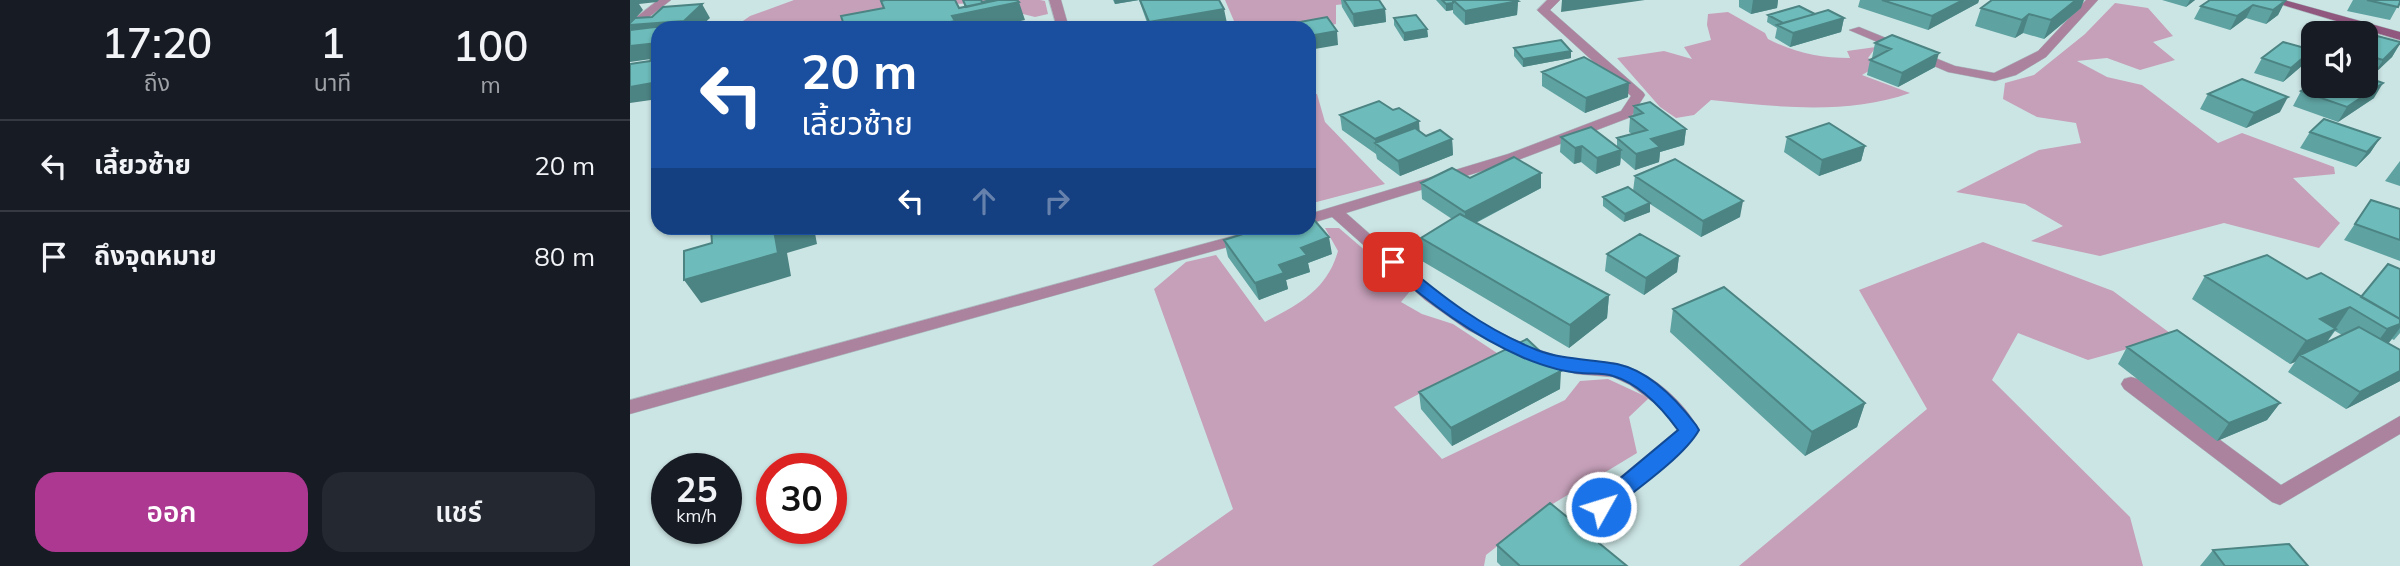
<!DOCTYPE html>
<html lang="th">
<head>
<meta charset="utf-8">
<style>
	:root { --surface:#171b24; --page:#242831; --text:#f1f3f6; --muted:#9ea1a6; --line:#363941; --accent:#ac3891 }
	body { margin:0; font-family:Mulish,"Noto Sans Thai",sans-serif; background:var(--page); color:var(--text); height:100vh; display:flex; flex-direction:column; font-size:26px; white-space:nowrap }
	* { box-sizing:border-box; margin:0 }
	p { font-size:23px; color:var(--muted) }
	.icon { flex:none; width:38px; height:38px; fill:none; stroke:currentColor; stroke-width:2; stroke-linecap:round; stroke-linejoin:round }
	.map { position:relative; flex:1; overflow:hidden }
	.details { display:flex; flex-direction:column; background:var(--surface); width:630px }
	.details>* { flex:none }
	.banner { position:absolute; left:21px; top:21px; width:665px; height:214px; border-radius:21px; box-shadow:0 2px 5px #0004; background:#1a4fa0; color:#fff; overflow:hidden }
	.tools { position:absolute; left:1671px; top:21px; display:grid; gap:14px }
	.tools a { display:grid; place-items:center; width:77px; height:77px; border-radius:14px; background:var(--surface); box-shadow:0 2px 5px #0004; font-size:35px }
	.speed { position:absolute; left:21px; top:453px; display:flex; gap:14px; font-size:35px; font-weight:700; text-align:center }
	.speed>* { display:grid; place-content:center; width:91px; height:91px; border-radius:50%; background:var(--surface); box-shadow:0 2px 5px #0004; line-height:1 }
	.speed small { font-size:18px; font-weight:400 }
	.speed .limit { border:10px solid #d22; background:#fff; color:#111 }
	.pin { position:absolute; display:grid; place-items:center; width:60px; height:60px; color:#fff; margin:-30px; border-radius:14px; box-shadow:0 4px 10px #0006 }
	.me { position:absolute; width:77px; margin:-38px; rotate:51deg; stroke-linejoin:round; filter:drop-shadow(0 0 5px #0008) }
	.turn { display:flex; align-items:center; gap:24px; height:147px; padding:0 35px; font-size:32px }
	.turn .icon { width:91px; height:91px; stroke-width:2.5 }
	.turn b { display:block; font-size:49px; line-height:60px }
	.lanes { display:flex; align-items:center; height:66px; padding:0 35px; background:#0003; justify-content:center; gap:35px; direction:ltr }
	.lanes .off { opacity:.35 }
	.eta { display:flex; justify-content:space-evenly; align-items:center; height:119px; text-align:center }
	.eta b { font-size:42px; font-weight:600; line-height:49px }
	.primary-button { display:flex; gap:14px; margin-top:auto; padding:14px 35px }
	.primary-button a { flex:1; height:80px; border-radius:21px; background:var(--accent); color:#fff; font-size:28px; font-weight:600; line-height:80px; text-align:center }
	.primary-button a+a { background:var(--page); color:var(--text) }
	ul { padding:0; list-style:none }
	li { display:flex; align-items:center; gap:21px; height:91px; padding:0 35px; border-top:2px solid var(--line) }
	li div { flex:1 }
	li b { display:block; font-size:26px }
	li em { font-style:normal }
	main { display:flex; flex:1; min-height:0 }
	.map>svg:first-child { display:block }
	.green { fill:#c6a0b9 }
	.lines { fill:none; stroke-linecap:round; stroke-linejoin:round }
	.street-casing { stroke:#aac0c0; stroke-width:1 }
	.secondary-casing { stroke:#aac0c0; stroke-width:1 }
	.street { fill:#ab839f; fill-rule:evenodd }
	.secondary { fill:#90577f; fill-rule:evenodd }
	.wall { fill:#5ea2a1; fill-rule:evenodd }
	.shaded-wall { fill:#4c8483 }
	.building { fill:#6dbcbb; stroke:#4c8483; stroke-width:2 }
	.route { fill:#1a73e8; stroke:#114b97; stroke-width:2 }
</style>
</head>
<body>
<main>
<section class="details">
<div class="eta">
<div><b>17:20</b><p>ถึง</p></div>
<div><b>1</b><p>นาที</p></div>
<div><b>100</b><p>m</p></div>
</div>
<ul>
<li><svg class="icon" aria-label="left" viewBox="0 0 24 24"><path d="M17 20v-9H6M10 6l-5 5 5 5"/></svg><div><b>เลี้ยวซ้าย</b></div><em>20 m</em></li>
<li><svg class="icon" aria-label="arrive" viewBox="0 0 24 24"><path d="M6 21V4h12l-3 4 3 4H6"/></svg><div><b>ถึงจุดหมาย</b></div><em>80 m</em></li>
</ul>
<div class="primary-button"><a>ออก</a><a>แชร์</a></div>
</section>
<div class="map">
<svg width="1770" height="566" viewBox="0 0 1770 566">
	<rect width="100%" height="100%" fill="#cbe5e4"/>
	<!-- green -->
	<path class="green" d="M164 0H410L415 1 418 14 405 17 393 14 378 16 349 3 324 4 247 28H103L120 16Z
		M595 0H749L706 5V24L679 30V28H607Z
		M1485 3 1518 8 1543 36 1523 42 1545 60 1510 70 1477 58 1447 61 1477 77 1512 85 1588 143 1612 133 1704 167 1705 174 1663 178 1710 223 1689 248 1594 223 1470 256 1401 241 1433 226 1395 204 1326 192 1409 150 1451 143 1446 123 1407 117 1373 99 1375 83 1404 75 1455 34Z
		M1098 12 1135 33 1138 39C1165 53 1190 58 1220 58L1217 51 1246 47 1238 58 1252 63 1232 75 1280 93C1218 115 1146 107 1081 100L1064 115 1046 118 1030 107 987 58 1034 51 1062 59 1054 47 1081 40 1077 25 1078 14Z
		M679 93 687 94 695 122 755 184 679 204Z
		M695 228H709L781 290 771 302 792 314 823 324 867 353 764 407 812 459 935 400 950 381 978 379 1019 398 999 417 1007 453 916 508 856 555 854 566H522L603 509 524 289 556 262 586 255 635 322C669 304 697 290 708 251Z
		M1353 242 1483 291 1544 336 1458 360 1388 333 1362 380 1500 517 1513 566H1109L1297 409 1229 290Z"/>
	<g class="lines">
		<defs>
			<path id="street" d="M28 0H41L0 32V22Z
				M419 0H431L439 28H427Z
				M917 0H930L920 10 1013 92 1015 95 1001 117 888 160 716 213C759 250 800 291 848 320 878 338 913 354 946 360 960 363 975 360 989 364 1021 372 1054 401 1069 430L1055 449 959 530 951 532 943 530 940 523 943 516 1047 430 1031 408 1000 385 983 377 947 374 896 360 836 329 795 300 702 217 679 224V214L878 154 991 111 1001 96 909 12 907 10Z
				M1456 0H1468L1416 57 1386 75 1365 81 1318 72 1219 30 1229 27 1325 66 1364 73 1408 51Z
				M632 228H657L655 231 0 414V400Z
				M1501 377 1508 379 1651 485 1770 416V434L1650 505 1642 502 1494 389 1491 384 1494 379Z"/>
			<path id="secondary" d="M1636 0H1654L1770 32V40Z"/>
		</defs>
		<!-- street casing -->
		<use href="#street" class="street-casing"/>
		<!-- secondary casing -->
		<use href="#secondary" class="secondary-casing"/>
		<!-- street -->
		<use href="#street" class="street"/>
		<!-- secondary -->
		<use href="#secondary" class="secondary"/>
	</g>
	<!-- wall -->
	<path class="wall" d="M483 0H589L598 28H519L509 0 485 4Z
		M711 0H749L755 9 756 22 724 27 712 7Z
		M806 0H886L888 1 887 15 835 25 823 13V10L816 11Z
		M1109 0H1148L1147 8 1121 14 1109 7Z
		M1230 0H1349L1348 3 1298 30 1228 7Z
		M1532 0H1565L1556 7Z
		M1723 0H1770V2L1760 20 1717 11Z
		M1655 1 1648 15 1636 24 1616 18 1600 30 1564 19 1571 6Z
		M1351 8H1451L1414 39 1393 33 1385 38 1345 26Z
		M1185 14 1214 18 1211 32 1160 47 1145 38 1147 28 1137 22 1138 15Z
		M764 18 797 29 798 37 774 41 764 25Z
		M1736 33 1770 44 1762 57 1744 74 1736 72Z
		M1245 43 1305 67 1268 87 1237 75 1240 60 1244 58H1242Z
		M884 48 941 51V58L893 67 884 56Z
		M1682 50 1674 64 1653 82 1624 73 1632 58Z
		M912 72 998 97 955 113 912 86Z
		M1671 91 1744 98 1708 122 1663 106Z
		M1578 94 1650 112 1616 128 1570 109Z
		M1004 106 1056 129 1054 145 1030 152 1029 162 1005 170 991 158 990 165 966 174 951 162 944 164 930 152 931 137 987 146V138L1002 134 999 132 1000 117 1003 116Z
		M710 115 790 132 796 136 822 139 823 155 770 176 747 159 746 154 712 130Z
		M1680 132 1750 138 1740 153 1726 167 1670 148Z
		M1157 137 1235 146 1231 161 1189 176 1154 152Z
		M1770 161V186L1755 181Z
		M1005 176 1110 217 1071 237 1020 204V212L994 222 973 206V197L1003 191Z
		M840 178 911 188 846 223 979 295 977 318 939 348 792 261 791 238 822 219 792 199 791 183Z
		M1741 200 1770 209V261L1714 240Z
		M594 240 702 254 678 263 680 272 656 280 658 289 629 300 598 257Z
		M977 254 1049 256 1047 272 1014 295 975 271Z
		M1770 269V333L1764 340 1762 339 1758 344 1770 350V381L1716 409 1658 372 1665 362 1660 364 1562 299 1575 276 1677 279 1731 297ZM1705 331 1712 335 1697 342Z
		M1043 309 1235 403 1227 427 1175 456 1040 332Z
		M1497 347 1650 403 1637 420 1587 441 1488 364Z
		M930 389 822 446 791 409 789 392Z
		M867 545 997 566H871L867 562Z
		M1583 550 1678 566H1570Z"/>
	<!-- shaded-wall -->
	<path class="shaded-wall" d="M0 0H29L27 2 9 4 13 10 2 22H0Z
		M484 0H509L485 4Z
		M932 0H1015L931 12Z
		M1123 0H1148L1147 8 1121 14Z
		M1333 0H1349L1348 3 1298 30 1302 16Z
		M1446 0H1454L1451 8 1414 39 1421 20Z
		M1560 0H1565L1556 7Z
		M888 1 887 15 835 25V11Z
		M1655 1 1648 15 1636 24 1643 10Z
		M389 2 395 20 359 28H293L322 16Z
		M823 3V10L816 11V4Z
		M72 4 80 18 69 28H28L0 32V25Z
		M1623 5 1616 18 1600 30 1607 16Z
		M594 9 598 28H521L519 22Z
		M755 9 756 22 724 27 723 14Z
		M1399 14 1393 33 1385 38 1392 20Z
		M1214 18 1211 32 1160 47 1163 33Z
		M797 29 798 37 774 41V33Z
		M707 31 708 45 679 50V36Z
		M28 43V58L0 62V46Z
		M1770 43 1762 57 1744 74 1753 60Z
		M1682 50 1674 64 1653 82 1661 68Z
		M941 51V58L893 67V59Z
		M1309 53 1305 67 1268 87 1272 73Z
		M28 82V99L0 103V87Z
		M999 83 998 97 955 113 956 98Z
		M1753 83 1744 98 1708 122 1717 107Z
		M1658 97 1650 112 1616 128 1624 113Z
		M789 121 790 136 745 143 746 154 745 139Z
		M1056 129 1054 145 1030 152 1029 162 1005 170 1006 154 1021 139Z
		M1750 138 1740 153 1726 167 1737 152Z
		M822 139 823 155 770 176 768 161Z
		M952 146 951 162 944 164 945 148Z
		M1235 146 1231 161 1189 176 1192 160Z
		M991 150 990 165 966 174 967 158Z
		M911 173V188L835 228V212Z
		M1113 201 1110 217 1071 237 1073 221Z
		M1020 203V212L994 222 995 214Z
		M154 228H184L187 244 157 253 161 276 71 303 54 280 144 230Z
		M699 237 702 254 678 263 680 272 656 280 658 289 629 300 625 283 671 248Z
		M1049 256 1047 272 1014 295 1016 278Z
		M979 295 977 318 939 348 940 325Z
		M1720 307 1690 352 1670 355 1665 362 1660 364 1690 319Z
		M1770 324V328L1757 345 1740 352 1757 329Z
		M931 371 930 389 822 446 821 428Z
		M1770 371V381L1716 409 1730 392Z
		M1235 403 1227 427 1175 456 1182 432Z
		M1650 403 1637 420 1587 441 1599 423Z"/>
	<!-- building -->
	<path class="building" d="M255 0H325L329 8 368 0H387L389 2 322 16 325 21 293 28H215L211 16 254 8 251 1Z
		M333 0H351L352 2 361 0H367L336 7Z
		M510 0H589L594 9 519 22Z
		M714 0H749L755 9 723 14Z
		M812 0H823V3L816 4Z
		M823 0H886L888 1 835 11Z
		M1252 0H1333L1302 16Z
		M1362 0H1446L1421 20 1399 14 1392 20 1351 8Z
		M1580 0H1650L1655 1 1643 10 1623 5 1607 16 1571 6Z
		M1737 0H1770V2L1768 7Z
		M72 4 54 21 0 25V23L5 18 22 17 33 7Z
		M1169 6 1185 14 1153 23 1138 15Z
		M1198 10 1214 18 1163 33 1147 25Z
		M786 15 797 29 774 33 764 18Z
		M697 17 707 31 679 36V28H637Z
		M50 24 47 28H28V43L0 46V30Z
		M1736 33 1770 42V43L1753 60 1736 55Z
		M1262 35 1309 53 1272 73 1240 60 1261 49 1245 43Z
		M931 40 941 51 893 59 884 48Z
		M1653 42 1682 50 1661 68 1632 58Z
		M28 50V82L0 87V64L20 61 24 51Z
		M954 57 999 83 956 98 912 72Z
		M1736 77 1753 83 1717 107 1671 91 1684 83V86H1736Z
		M1612 79 1658 97 1624 113 1578 94Z
		M749 101 763 110 769 108 789 121 745 139 710 115Z
		M1020 102 1056 129 1021 139 1030 147 1006 154 987 138 1017 130 1000 117 1013 113 1004 106Z
		M1694 119 1750 138 1737 152 1680 132Z
		M1199 123 1235 146 1192 160 1157 137Z
		M961 127 991 150 967 158 952 146 945 148 931 137Z
		M785 128 796 136 810 130 822 139 768 161 745 143Z
		M884 157 911 173 835 212 791 183 822 168 840 178Z
		M1045 159 1113 201 1073 221 1005 176Z
		M998 187 1020 203 995 214 973 197Z
		M1741 200 1770 209V240L1725 224Z
		M679 214 699 237 671 248 677 255 649 265 654 273 625 283 594 240 632 228H679Z
		M830 214 979 295 940 325 791 238Z
		M81 228H154L144 230 148 253 54 280V251L82 243Z
		M1010 234 1049 256 1016 278 977 254Z
		M1637 255 1677 279 1691 273 1770 319V324L1757 329 1720 307 1690 319 1706 329 1677 341 1575 276Z
		M1758 264 1770 269V319L1731 297Z
		M1094 287 1235 403 1182 432 1043 309Z
		M1729 327 1770 350V371L1730 392 1670 355Z
		M1547 330 1650 403 1599 423 1497 347Z
		M897 339 931 371 821 428 789 392Z
		M920 503 997 566H890L867 545Z
		M1659 544 1678 566H1595L1583 550Z"/>
	<!-- route -->
	<path class="route" d="M763 257 768 259C811 296 854 329 907 350 933 360 960 359 987 364 1020 371 1047 400 1066 425L1069 430C1054 457 1003 492 978 512L971 515 963 512 960 507 963 501 1048 430C1032 408 1010 384 983 376 974 373 961 374 951 373 933 372 911 365 894 358 842 335 800 304 757 266L755 262Z"/>
</svg>
<div class="tools">
<a><svg class="icon" aria-label="sound" viewBox="0 0 24 24"><path d="M4 9h4l5-4v14l-5-4H4zM17 9q2 3 0 6"/></svg></a>
</div>
<div class="speed"><div>25<small>km/h</small></div><div class="limit">30</div></div>
<div class="pin" style="left:763px;top:262px;background:#d93025"><svg class="icon" aria-label="arrive" viewBox="0 0 24 24"><path d="M6 21V4h12l-3 4 3 4H6"/></svg></div>
<svg class="me" style="left:971px;top:507px" viewBox="-20 -20 40 40"><circle r="17" fill="#1a73e8" stroke="#fff" stroke-width="3"/><path d="M0-11L8 9 0 5-8 9z" fill="#fff"/></svg>
<div class="banner">
<div class="turn"><svg class="icon" aria-label="left" viewBox="0 0 24 24"><path d="M17 20v-9H6M10 6l-5 5 5 5"/></svg><div><b>20 m</b>เลี้ยวซ้าย</div></div>
<div class="lanes"><svg class="icon" aria-label="left" viewBox="0 0 24 24"><path d="M17 20v-9H6M10 6l-5 5 5 5"/></svg><svg class="icon off" aria-label="ahead" viewBox="0 0 24 24"><path d="M12 20V5M6 11l6-6 6 6"/></svg><svg class="icon off" aria-label="right" viewBox="0 0 24 24"><path d="M7 20v-9h11M14 6l5 5-5 5"/></svg></div>
</div>
</div>
</main>
</body>
</html>
